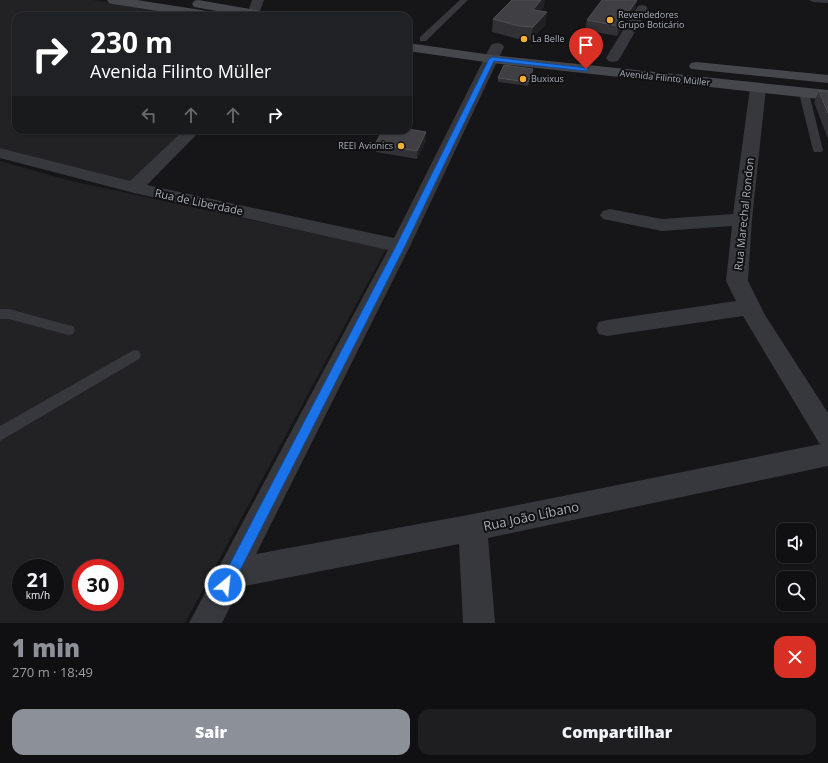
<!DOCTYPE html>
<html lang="pt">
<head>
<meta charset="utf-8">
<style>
	:root { --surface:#101012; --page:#1e1e20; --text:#f1f3f6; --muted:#9c9d9f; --line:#303032; --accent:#8c9099 }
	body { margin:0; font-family:"Open Sans",sans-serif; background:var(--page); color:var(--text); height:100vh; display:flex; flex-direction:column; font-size:15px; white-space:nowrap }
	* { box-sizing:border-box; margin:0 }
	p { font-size:13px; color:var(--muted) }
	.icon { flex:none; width:22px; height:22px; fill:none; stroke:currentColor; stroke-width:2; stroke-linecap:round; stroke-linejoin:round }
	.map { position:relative; height:623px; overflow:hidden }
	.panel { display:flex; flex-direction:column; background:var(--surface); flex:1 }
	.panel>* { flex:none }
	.banner { position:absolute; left:12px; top:12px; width:400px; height:122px; border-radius:12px; box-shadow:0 1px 3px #0004,0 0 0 1px var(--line); background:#202124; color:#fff; overflow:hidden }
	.tools { position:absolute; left:776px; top:523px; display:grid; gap:8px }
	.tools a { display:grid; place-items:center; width:40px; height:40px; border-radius:8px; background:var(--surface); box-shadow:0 1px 3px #0004,0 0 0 1px var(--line); font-size:20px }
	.speed { position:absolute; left:12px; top:559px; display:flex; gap:8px; font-size:20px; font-weight:700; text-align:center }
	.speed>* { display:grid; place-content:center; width:52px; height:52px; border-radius:50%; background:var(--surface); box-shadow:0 1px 3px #0004,0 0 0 1px var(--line); line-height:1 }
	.speed small { font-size:10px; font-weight:400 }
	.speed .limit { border:6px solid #d22; background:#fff; color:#111 }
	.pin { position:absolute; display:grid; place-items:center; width:34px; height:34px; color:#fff; margin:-41px -17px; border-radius:50% 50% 50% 0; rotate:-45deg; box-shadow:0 0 4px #0007 }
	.pin .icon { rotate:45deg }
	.me { position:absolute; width:44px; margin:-22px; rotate:28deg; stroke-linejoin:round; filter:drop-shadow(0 0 3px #0008) }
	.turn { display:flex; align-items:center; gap:14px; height:84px; padding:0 12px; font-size:18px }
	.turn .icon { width:52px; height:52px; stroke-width:2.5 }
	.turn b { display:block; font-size:28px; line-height:34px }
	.lanes { display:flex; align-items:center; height:38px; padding:0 12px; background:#0003; justify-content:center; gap:20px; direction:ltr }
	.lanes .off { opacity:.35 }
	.round { display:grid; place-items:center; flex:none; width:42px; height:42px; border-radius:12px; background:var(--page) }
	.overview { display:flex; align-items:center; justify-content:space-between; height:68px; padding:0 12px }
	h1 { font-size:24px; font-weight:800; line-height:30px; color:var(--accent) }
	.cta { display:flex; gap:8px; margin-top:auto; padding:8px 12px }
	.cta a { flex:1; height:46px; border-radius:12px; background:var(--accent); color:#fff; font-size:16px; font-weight:800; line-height:46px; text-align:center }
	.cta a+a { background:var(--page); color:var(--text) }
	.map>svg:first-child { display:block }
	.built { fill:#222225; fill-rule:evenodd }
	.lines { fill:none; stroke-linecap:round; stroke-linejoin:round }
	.service { fill:#37383d; fill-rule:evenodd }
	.minor { fill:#37383d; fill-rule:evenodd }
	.secondary { fill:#45474d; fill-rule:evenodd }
	.wall { fill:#323236 }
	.shaded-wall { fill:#212124 }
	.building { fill:#3f3f44; stroke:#4f5156 }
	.route { fill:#1a73e8; stroke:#114b97 }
	.poi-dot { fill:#f2b134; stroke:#111113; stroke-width:1.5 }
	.labels { text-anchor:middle; stroke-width:4; stroke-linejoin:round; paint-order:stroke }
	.far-poi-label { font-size:9px; fill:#a8adb8; stroke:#111113; text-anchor:start }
	.far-street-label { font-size:9px; fill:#a8adb8; stroke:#111113 }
	.street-label { font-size:11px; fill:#a8adb8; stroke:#111113 }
	.near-street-label { font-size:13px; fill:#a8adb8; stroke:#111113 }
</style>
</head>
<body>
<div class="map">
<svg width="828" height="623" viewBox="0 0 828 623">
	<rect width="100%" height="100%" fill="#161618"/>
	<!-- built -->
	<path class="built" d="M0 0H93L189 16H16V130H185L129 182 0 148Z
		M0 161 67 180 386 249 185 623H0ZM21 568H55V602H21ZM81 568H115V602H81Z"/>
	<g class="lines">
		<!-- service -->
		<path class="service" d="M460 0H468L426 41H420V37Z
			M809 0H828V3L813 2Z
			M804 90 809 93 823 150 822 152H814L813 150 799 93Z
			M0 309H9L68 325 73 326 75 330 73 334 68 335 9 319H0Z
			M134 350 139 351 141 355 139 359 0 441V426Z"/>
		<!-- minor -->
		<path class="minor" d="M252 0H264L258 16H248L247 14Z
			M642 5 646 6 648 9 620 58 618 61 613 62 608 61 606 58 636 9 638 6Z
			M497 43 502 44 504 47 410 246 256 554 473 514 821 444 819 443 743 316 607 336 599 334 596 328 599 322 607 320 736 301 726 281 732 226 662 231 603 219 600 215 603 211 610 209 662 219 733 214 750 88 753 85 758 83 763 85 766 88 752 219 748 281 765 315 828 413V466L488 538 495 623H463L459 544 240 587 222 623H189L388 250 134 193 0 158V148L130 181 184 130H201L147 185 394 238 490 47 492 44Z"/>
		<!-- secondary -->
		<path class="secondary" d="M107 0H137L214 12 219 13 220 16H190L113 4 109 3Z
			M198 0 267 12 272 13 273 16H245L194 7 192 4 194 1Z
			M408 43 492 55 828 90V100L492 63 408 51Z
			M696 62 828 75V83L691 69 689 66 691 63Z"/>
	</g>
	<!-- wall -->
	<path class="wall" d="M637 0 635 9 617 36 585 30 587 20Z
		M544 7 540 11 547 12 545 25 531 40 518 39 492 32 493 19Z
		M533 73 528 86 498 82V78Z
		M819 91 828 92V139L814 102Z
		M426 132V140L417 159 376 152 375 144Z"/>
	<!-- shaded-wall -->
	<path class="shaded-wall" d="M541 0H545L544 7 531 23 533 10Z
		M636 0H637L635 9 617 36 619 26Z
		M547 12 545 25 531 40 533 27Z
		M533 69V73L528 86V82Z
		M426 132V140L417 159V151Z"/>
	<!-- building -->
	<path class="building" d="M512 0H541L533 10 547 12 533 27 519 26 493 19Z
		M602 0H637L619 26 587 20Z
		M504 65 533 69 528 82 498 78Z
		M819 91 828 92V113Z
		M408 129 426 132 417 151 375 144 383 130H408Z"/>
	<!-- route -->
	<path class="route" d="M492 57 586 68 589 69 586 71 494 61 405 246 230 590 225 592 221 590 219 585 221 581 396 246 489 59Z"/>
	<!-- markers -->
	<g class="poi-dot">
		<circle cx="610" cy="20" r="4"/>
		<circle cx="524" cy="39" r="4"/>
		<circle cx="523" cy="79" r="4"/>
		<circle cx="401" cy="146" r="4"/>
	</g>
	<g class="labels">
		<!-- far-poi labels -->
		<g class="far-poi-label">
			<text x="618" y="18">Revendedores<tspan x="618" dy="10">Grupo Boticário</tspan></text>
			<text x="532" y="42">La Belle</text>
			<text x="531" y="82">Buxixus</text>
			<text x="393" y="149" text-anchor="end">REEI Avionics</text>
		</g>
		<!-- far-street labels -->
		<g class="far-street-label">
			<text transform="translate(665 78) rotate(6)" y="3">Avenida Filinto Müller</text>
		</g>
		<!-- street labels -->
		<g class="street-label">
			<text transform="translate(199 202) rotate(12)" y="4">Rua de Liberdade</text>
			<text transform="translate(744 214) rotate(-84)" y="4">Rua Marechal Rondon</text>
		</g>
		<!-- near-street labels -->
		<g class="near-street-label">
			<text transform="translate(531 516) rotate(-12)" y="5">Rua João Líbano</text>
		</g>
	</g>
</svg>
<div class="tools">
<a><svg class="icon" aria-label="sound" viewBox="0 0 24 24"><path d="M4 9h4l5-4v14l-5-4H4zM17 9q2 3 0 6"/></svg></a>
<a><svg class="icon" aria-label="search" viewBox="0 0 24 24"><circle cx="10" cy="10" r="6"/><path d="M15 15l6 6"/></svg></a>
</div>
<div class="speed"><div>21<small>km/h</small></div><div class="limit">30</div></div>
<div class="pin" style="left:586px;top:69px;background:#d93025"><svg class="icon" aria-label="arrive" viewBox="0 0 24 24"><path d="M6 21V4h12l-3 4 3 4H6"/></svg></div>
<svg class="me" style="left:225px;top:585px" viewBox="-20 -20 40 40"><circle r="17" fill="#1a73e8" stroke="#fff" stroke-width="3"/><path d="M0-11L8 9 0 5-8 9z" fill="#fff"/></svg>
<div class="banner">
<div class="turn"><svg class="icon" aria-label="right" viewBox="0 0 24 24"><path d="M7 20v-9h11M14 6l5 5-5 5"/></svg><div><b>230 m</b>Avenida Filinto Müller</div></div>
<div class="lanes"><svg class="icon off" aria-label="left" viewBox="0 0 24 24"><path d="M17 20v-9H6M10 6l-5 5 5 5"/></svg><svg class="icon off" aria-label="ahead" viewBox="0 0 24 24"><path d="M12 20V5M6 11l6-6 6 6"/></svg><svg class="icon off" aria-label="ahead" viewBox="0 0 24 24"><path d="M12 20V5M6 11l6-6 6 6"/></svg><svg class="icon" aria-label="right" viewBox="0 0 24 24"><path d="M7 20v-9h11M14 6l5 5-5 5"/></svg></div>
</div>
</div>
<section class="panel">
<div class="overview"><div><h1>1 min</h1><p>270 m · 18:49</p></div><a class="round" style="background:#d93025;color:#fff"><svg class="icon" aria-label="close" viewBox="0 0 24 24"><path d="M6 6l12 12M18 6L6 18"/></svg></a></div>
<div class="cta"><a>Sair</a><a>Compartilhar</a></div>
</section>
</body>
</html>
